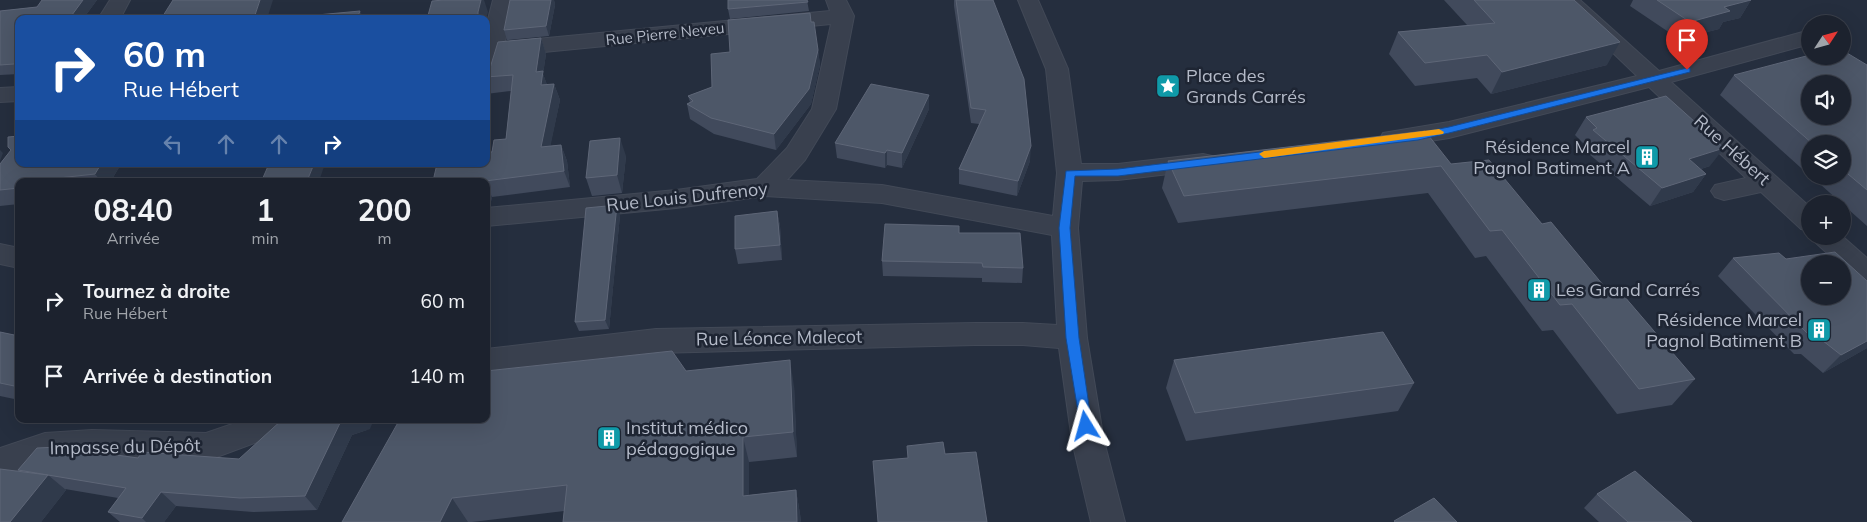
<!DOCTYPE html>
<html lang="fr">
<head>
<meta charset="utf-8">
<style>
	:root { --surface:#1c222e; --page:#252a36; --text:#f1f3f6; --muted:#a0a4aa; --line:#3a3f4a }
	body { margin:0; font-family:Mulish,sans-serif; background:var(--page); color:var(--text); height:100vh; display:flex; flex-direction:column; font-size:19px; white-space:nowrap }
	* { box-sizing:border-box; margin:0 }
	p { font-size:16px; color:var(--muted) }
	.icon { flex:none; width:28px; height:28px; fill:none; stroke:currentColor; stroke-width:2; stroke-linecap:round; stroke-linejoin:round }
	.map { position:relative; flex:1; overflow:hidden }
	.details { position:absolute; left:15px; top:178px; width:475px; height:245px; display:flex; flex-direction:column; background:var(--surface); border-radius:10px; box-shadow:0 5px 20px #0002,0 0 0 1px var(--line) }
	.details>* { flex:none }
	.guide { position:absolute; left:15px; top:15px; width:475px; height:152px; border-radius:10px; box-shadow:0 5px 20px #0002,0 0 0 1px var(--line); background:#1a4fa0; color:#fff; overflow:hidden }
	.needle { width:32px; rotate:54deg }
	.tools { position:absolute; left:1801px; top:15px; display:grid; gap:10px }
	.tools a { display:grid; place-items:center; width:50px; height:50px; border-radius:50%; background:var(--surface); box-shadow:0 5px 20px #0002,0 0 0 1px var(--line); font-size:25px }
	.pin { position:absolute; display:grid; place-items:center; width:42px; height:42px; color:#fff; margin:-51px -21px; border-radius:50% 50% 50% 0; rotate:-45deg; box-shadow:0 0 5px #0007 }
	.pin .icon { rotate:45deg }
	.me { position:absolute; width:55px; margin:-28px; rotate:352deg; stroke-linejoin:round; filter:drop-shadow(0 0 4px #0008) }
	.turn { display:flex; align-items:center; gap:18px; height:105px; padding:0 25px; font-size:22px }
	.turn .icon { width:65px; height:65px; stroke-width:2.5 }
	.turn b { display:block; font-size:35px; line-height:42px }
	.lanes { display:flex; align-items:center; height:48px; padding:0 25px; background:#0003; justify-content:center; gap:25px; direction:ltr }
	.lanes .off { opacity:.35 }
	.eta { display:flex; justify-content:space-evenly; align-items:center; height:85px; text-align:center }
	.eta b { font-size:30px; font-weight:700; line-height:35px }
	ul { padding:0; list-style:none }
	li { display:flex; align-items:center; gap:15px; height:75px; padding:0 25px }
	li div { flex:1 }
	li b { display:block; font-size:19px }
	li em { font-style:normal }
	.map>svg:first-child { display:block }
	.lines { fill:none; stroke-linecap:round; stroke-linejoin:round }
	.minor-casing { stroke:#424957; stroke-width:2 }
	.minor { fill:#39404e; fill-rule:evenodd }
	.wall { fill:#414a5c }
	.shaded-wall { fill:#303a4b }
	.building { fill:#4d5768; stroke:#5e6677; fill-rule:evenodd }
	.route { fill:#1a73e8; stroke:#114b97 }
	.slow { fill:#f59e0b }
	.labels { text-anchor:middle; stroke-width:5; stroke-linejoin:round; paint-order:stroke }
	.far-street-label { font-size:15px; fill:#b5bbc9; stroke:#1e2533 }
	.poi-label { font-size:18px; fill:#b5bbc9; stroke:#1e2533; text-anchor:start }
	.street-label { font-size:18px; fill:#b5bbc9; stroke:#1e2533 }
</style>
</head>
<body>
<div class="map">
<svg width="1867" height="522" viewBox="0 0 1867 522">
	<rect width="100%" height="100%" fill="#252e3e"/>
	<g class="lines">
		<defs>
			<path id="minor" d="M110 0H130L120 19H98Z
				M493 0H513L505 42 830 11 826 0H846L854 16 836 109 805 160 787 180 882 185 1053 216 1057 173 1046 69 1018 0H1038L1068 69 1081 164H1118L1203 154 1212 156 1216 162 1212 168 1203 170 1118 180 1082 181 1078 228 1087 338 1104 441 1125 522H1091L1072 441 1059 348 1023 345H975L656 353 486 373V349L656 329 975 323H1023L1057 325 1052 235 882 203 765 196 676 208 486 226V208L676 190 757 179 787 148 812 109 831 24 502 56 497 78 494 83 486 85V27Z
				M1558 0H1580L1659 71 1810 30V44L1671 82 1810 207V231L1801 229 1761 192 1724 200 1715 197 1711 191 1715 185 1746 178 1649 87 1449 138 1392 147 1383 145 1380 139 1383 133 1449 122 1637 76Z
				M19 87V101L0 102V88Z
				M453 164H477L473 181H447Z
				M1813 236H1842L1867 258V284L1857 281 1842 267V264H1839L1816 243Z
				M0 244 19 248V268L0 264Z
				M247 419H293L288 428 268 438 206 461 92 458 45 461 0 476V448L45 433 92 430 206 433Z"/>
		</defs>
		<!-- minor casing -->
		<use href="#minor" class="minor-casing"/>
		<!-- minor -->
		<use href="#minor" class="minor"/>
	</g>
	<!-- wall -->
	<path class="wall" d="M97 0 83 19H19V74L0 75V11Z
		M510 0H554L555 5 549 36 507 40 504 30Z
		M807 0 809 11 730 19 728 9Z
		M954 0H993L1030 161 1017 196 959 184V169L979 124 971 123 954 6Z
		M1444 0H1574L1607 65 1491 94 1477 78 1415 86 1389 54 1398 32 1467 25Z
		M1633 0H1751L1740 18 1723 22 1719 29 1679 39 1630 6Z
		M811 22 818 50 820 65 811 104 776 150 714 134 690 119 687 104 690 102 688 96 712 87 730 52Z
		M541 38 546 54 543 74 547 85 554 84 560 100 550 146 561 145 567 161 570 187 492 197 490 206 486 207V181H433L437 164H442L444 167H466L492 152 506 139 511 91 486 94V69L490 68Z
		M1867 65V226L1811 176H1842V144H1810V176L1720 95 1734 75Z
		M929 109 902 168 887 165 885 168 837 158 835 143Z
		M1586 117 1710 166 1701 169 1706 174 1693 192 1650 206 1582 148 1584 144 1575 135Z
		M11 150 19 164H121L111 181H19V204L0 206V164Z
		M626 156 622 193 592 196 586 178Z
		M1168 161 1451 164 1542 224 1613 297 1695 379 1672 405 1617 414 1553 330 1542 331 1486 256 1475 258 1428 193 1178 223 1162 188Z
		M777 211 780 226 782 260 738 264 735 249Z
		M620 215 609 329 579 331 575 322Z
		M959 233 1023 268 1022 283 982 282V278L883 276 882 261Z
		M1733 258 1867 348 1823 373 1801 354H1794L1718 276Z
		M0 332 19 336V400L0 396Z
		M1174 360 1414 383 1398 411 1186 441 1166 388Z
		M686 371 794 386 797 457 749 462V495L796 490 800 514 801 522H563L564 511 472 522H342Z
		M370 429 352 435 317 510 253 512 176 506 164 522H120L108 512 118 498 65 489 66 490 41 522H0L20 471 18 470 138 458 239 459Z
		M1597 494 1692 522H1599L1584 508Z"/>
	<!-- shaded-wall -->
	<path class="shaded-wall" d="M83 0H97L83 19H69Z
		M260 0H273L267 19 254 18Z
		M481 0H484L488 12 486 19H478V12Z
		M551 0H554L555 5 549 36 546 26Z
		M1751 0 1740 18 1723 22 1719 29 1679 39 1690 22 1724 7Z
		M360 11 364 19H357Z
		M541 38 546 54 543 74 548 87 546 101 536 72Z
		M1620 42 1607 65 1491 94 1502 72Z
		M818 50 820 65 811 104 776 150 774 134Z
		M19 59V69L14 64Z
		M554 84 560 100 547 163 541 147Z
		M929 95V109L902 168V153Z
		M620 138 626 156 622 193 617 175Z
		M561 145 567 161 570 187 564 171Z
		M1031 146 1030 161 1017 196 1018 181Z
		M1724 148 1710 166 1676 177 1689 159Z
		M0 150 3 153 0 161Z
		M887 150V165L885 168V153Z
		M101 164H121L111 181H101L95 174Z
		M314 164H325L319 181H307Z
		M438 164H442L446 173 445 180Z
		M1706 174 1693 192 1650 206 1662 188Z
		M486 184 492 197 490 206 486 207Z
		M617 205 620 215 609 329 605 320Z
		M777 211 780 226 782 260 780 245Z
		M1867 341V348L1823 373 1841 355Z
		M790 360 794 386 797 457 793 432Z
		M347 419H374L370 429 352 435 317 510 305 496 341 421Z
		M743 437 749 462V521L743 496Z
		M48 475 66 490 41 522H10Z
		M796 490 800 514 801 522H797Z
		M161 492 176 506 164 522H146L142 518Z
		M452 498 468 522H440Z"/>
	<!-- building -->
	<path class="building" d="M42 0H83L69 19H19V59L14 64 0 65V11L37 7Z
		M173 0H260L254 18 161 19Z
		M444 0H481L478 12V19H427L432 1Z
		M510 0H551L546 26 504 30Z
		M728 0H807L808 2 728 9Z
		M956 0H993L1024 79 1031 146 1018 181 959 169 986 110 971 108Z
		M1474 0H1574L1620 42 1502 72 1487 55 1425 63 1398 32 1495 23Z
		M1657 0H1751L1724 7 1730 11 1690 22Z
		M360 11 357 19H315L317 15Z
		M810 13 811 22H814L818 50 809 89 774 134 711 118 687 104 693 101 688 96 712 87 711 54 730 52 728 20Z
		M541 38 536 72 543 71 541 85 554 84 541 147 561 145 564 171 485 181H433L437 164 440 167H466L467 164H486V152H492L494 140 506 139 513 75 486 77V69L490 68 498 42Z
		M1842 50 1867 65V190L1842 169V144H1813L1734 75 1810 55V56H1842ZM1810 84H1842V116H1810Z
		M871 84 929 95 902 153 887 150 885 153 835 143Z
		M1666 96 1724 148 1689 159 1706 174 1662 188 1593 130 1597 128 1586 117Z
		M1425 131 1451 164 1489 160 1542 224 1551 222 1613 297 1624 296 1695 379 1639 389 1572 304 1560 305 1502 230 1490 231 1441 166 1184 196 1168 161Z
		M19 136V164H101L95 174 31 181H19V188L0 190V164L11 150 8 147V137Z
		M620 138 617 175 586 178 590 141Z
		M269 164H314L307 181H246L262 180Z
		M617 205 605 320 575 322 586 208Z
		M777 211 780 245 735 249V216Z
		M885 224 959 226V233H1020L1023 268 983 267 982 263 882 261Z
		M1835 252 1867 281V341L1841 355 1818 337H1811L1733 258 1779 253 1786 259ZM1810 264H1842V296H1810Z
		M0 332 19 336V387L0 383Z
		M1383 332 1414 383 1195 413 1174 360Z
		M672 351 686 371 790 360 793 432 743 437V496L796 490 797 522H563L567 485 452 498 440 522H342L400 419H486V371Z
		M283 419H347L341 421 305 496 240 498 161 492 142 518 108 512 126 488 18 470 37 448 59 447 138 458 142 452 239 459Z
		M943 442 945 454 976 452 987 522H878L873 461 908 458 907 446Z
		M0 469 48 475 10 522H0Z
		M1635 471 1692 522H1628L1597 494Z
		M1434 498 1457 522H1395L1394 521Z"/>
	<!-- route -->
	<path class="route" d="M1687 68H1690V72L1449 133 1418 140 1118 176H1075L1070 228 1079 338 1092 426 1090 430 1086 432 1081 430 1066 338 1059 228 1066 171 1118 169 1418 133 1449 127Z"/>
	<!-- slow -->
	<path class="slow" d="M1439 129 1444 132 1443 134 1264 158 1259 154 1264 151Z"/>
	<!-- icons -->
	<defs>
		<symbol id="sight-square" viewBox="-11 -11 22 22"><rect x="-9" y="-9" width="18" height="18" rx="4" fill="#0f9aa8" stroke="#1e2533"/><path d="M0-6L1.8-2.2L6-1.7L2.9 1.2L3.7 5.4L0 3.3L-3.7 5.4L-2.9 1.2L-6-1.7L-1.8-2.2Z" fill="#fff"/></symbol>
		<symbol id="building-square" viewBox="-11 -11 22 22"><rect x="-9" y="-9" width="18" height="18" rx="4" fill="#0f9aa8" stroke="#1e2533"/><path d="M-4-6H4V6H1V3H-1V6H-4ZM-2.5-4.3h1.7v1.8h-1.7ZM.8-4.3h1.7v1.8H.8ZM-2.5-1h1.7V.8h-1.7ZM.8-1h1.7V.8H.8Z" fill="#fff"/></symbol>
	</defs>
	<g fill-rule="evenodd">
		<use href="#sight-square" x="1154" y="72" width="28" height="28"/>
		<use href="#building-square" x="1633" y="143" width="28" height="28"/>
		<use href="#building-square" x="1525" y="276" width="28" height="28"/>
		<use href="#building-square" x="1805" y="316" width="28" height="28"/>
		<use href="#building-square" x="595" y="424" width="28" height="28"/>
	</g>
	<g class="labels">
		<!-- far-street labels -->
		<g class="far-street-label">
			<text transform="translate(665 34) rotate(-6)" y="5">Rue Pierre Neveu</text>
		</g>
		<!-- poi labels -->
		<g class="poi-label">
			<text x="1186" y="82">Place des<tspan x="1186" dy="21">Grands Carrés</tspan></text>
			<text x="1630" y="153" text-anchor="end">Résidence Marcel<tspan x="1630" dy="21">Pagnol Batiment A</tspan></text>
			<text x="1556" y="296">Les Grand Carrés</text>
			<text x="1802" y="326" text-anchor="end">Résidence Marcel<tspan x="1802" dy="21">Pagnol Batiment B</tspan></text>
			<text x="626" y="434">Institut médico<tspan x="626" dy="21">pédagogique</tspan></text>
		</g>
		<!-- street labels -->
		<g class="street-label">
			<text transform="translate(1732 150) rotate(42)" y="6">Rue Hébert</text>
			<text transform="translate(687 197) rotate(-6)" y="6">Rue Louis Dufrenoy</text>
			<text transform="translate(779 338) rotate(-1)" y="6">Rue Léonce Malecot</text>
			<text transform="translate(125 447) rotate(-1)" y="6">Impasse du Dépôt</text>
		</g>
	</g>
</svg>
<div class="tools">
<a><svg class="needle" viewBox="-14 -14 28 28"><path d="M0-13l5 13h-10z" fill="#e53935"/><path d="M0 13l5-13h-10z" fill="#a0a4aa"/></svg></a>
<a><svg class="icon" aria-label="sound" viewBox="0 0 24 24"><path d="M4 9h4l5-4v14l-5-4H4zM17 9q2 3 0 6"/></svg></a>
<a><svg class="icon" aria-label="layers" viewBox="0 0 24 24"><path d="M12 4l9 5-9 5-9-5zM3 14l9 5 9-5"/></svg></a>
<a>+</a>
<a>−</a>
</div>
<div class="pin" style="left:1687px;top:70px;background:#d93025"><svg class="icon" aria-label="arrive" viewBox="0 0 24 24"><path d="M6 21V4h12l-3 4 3 4H6"/></svg></div>
<svg class="me" style="left:1086px;top:426px" viewBox="-20 -20 40 40"><path d="M0-17L14 15 0 8-14 15z" fill="#1a73e8" stroke="#fff" stroke-width="4"/></svg>
<div class="guide">
<div class="turn"><svg class="icon" aria-label="right" viewBox="0 0 24 24"><path d="M7 20v-9h11M14 6l5 5-5 5"/></svg><div><b>60 m</b>Rue Hébert</div></div>
<div class="lanes"><svg class="icon off" aria-label="left" viewBox="0 0 24 24"><path d="M17 20v-9H6M10 6l-5 5 5 5"/></svg><svg class="icon off" aria-label="ahead" viewBox="0 0 24 24"><path d="M12 20V5M6 11l6-6 6 6"/></svg><svg class="icon off" aria-label="ahead" viewBox="0 0 24 24"><path d="M12 20V5M6 11l6-6 6 6"/></svg><svg class="icon" aria-label="right" viewBox="0 0 24 24"><path d="M7 20v-9h11M14 6l5 5-5 5"/></svg></div>
</div>
<section class="details">
<div class="eta">
<div><b>08:40</b><p>Arrivée</p></div>
<div><b>1</b><p>min</p></div>
<div><b>200</b><p>m</p></div>
</div>
<ul>
<li><svg class="icon" aria-label="right" viewBox="0 0 24 24"><path d="M7 20v-9h11M14 6l5 5-5 5"/></svg><div><b>Tournez à droite</b><p>Rue Hébert</p></div><em>60 m</em></li>
<li><svg class="icon" aria-label="arrive" viewBox="0 0 24 24"><path d="M6 21V4h12l-3 4 3 4H6"/></svg><div><b>Arrivée à destination</b></div><em>140 m</em></li>
</ul>
</section>
</div>
</body>
</html>
